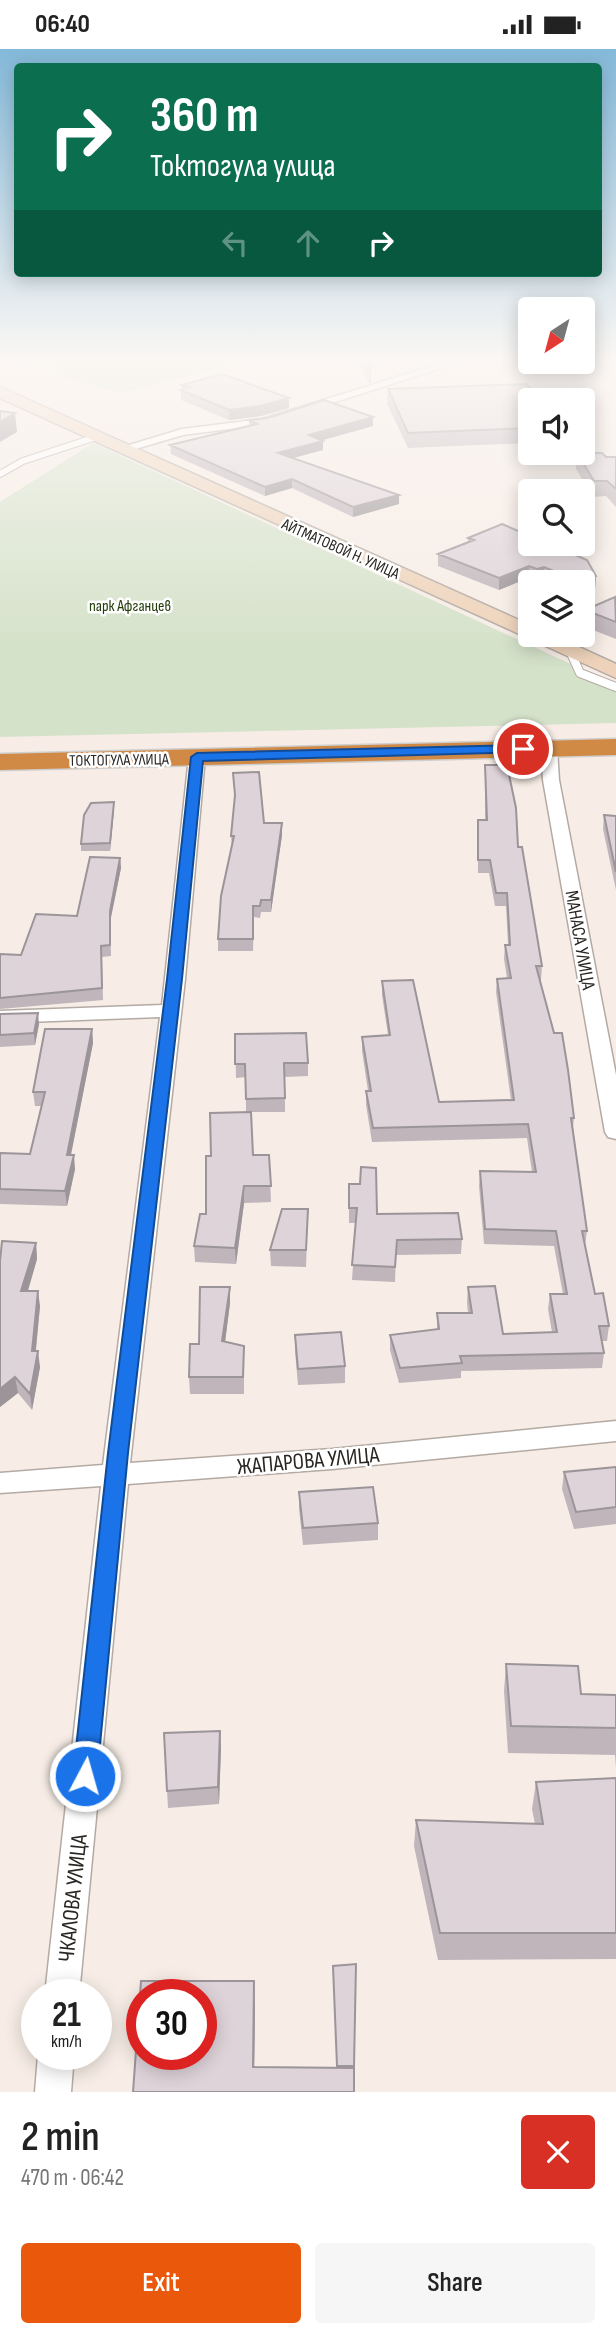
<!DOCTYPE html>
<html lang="en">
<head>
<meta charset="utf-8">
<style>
	:root { --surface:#fff; --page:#f6f6f6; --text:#222; --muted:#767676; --accent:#ea580c }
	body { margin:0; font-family:"Sofia Sans Condensed",sans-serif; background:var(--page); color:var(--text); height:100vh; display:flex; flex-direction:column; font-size:26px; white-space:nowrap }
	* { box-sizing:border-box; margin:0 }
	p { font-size:23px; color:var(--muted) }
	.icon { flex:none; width:38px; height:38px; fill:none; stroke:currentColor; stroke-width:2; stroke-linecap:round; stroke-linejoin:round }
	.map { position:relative; height:2043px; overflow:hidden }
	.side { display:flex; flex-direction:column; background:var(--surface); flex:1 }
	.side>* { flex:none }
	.top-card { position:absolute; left:14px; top:14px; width:588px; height:214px; border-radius:7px; box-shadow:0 4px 18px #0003; background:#0b6e4f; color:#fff; overflow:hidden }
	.needle { width:46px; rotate:216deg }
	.buttons { position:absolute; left:518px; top:248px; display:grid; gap:14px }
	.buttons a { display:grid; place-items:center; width:77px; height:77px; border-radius:7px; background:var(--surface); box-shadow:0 4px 18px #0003; font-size:35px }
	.speed { position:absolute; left:21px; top:1930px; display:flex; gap:14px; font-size:35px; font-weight:700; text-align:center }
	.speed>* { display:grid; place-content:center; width:91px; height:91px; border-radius:50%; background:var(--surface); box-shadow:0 4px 18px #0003; line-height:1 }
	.speed small { font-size:18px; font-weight:400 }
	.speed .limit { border:10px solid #d22; background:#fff; color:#111 }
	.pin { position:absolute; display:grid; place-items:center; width:60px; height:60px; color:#fff; margin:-30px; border:4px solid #fff; border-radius:50%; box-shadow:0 2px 7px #0007 }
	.me { position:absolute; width:77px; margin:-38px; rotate:6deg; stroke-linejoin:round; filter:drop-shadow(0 0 5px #0008) }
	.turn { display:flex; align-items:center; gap:24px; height:147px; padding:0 21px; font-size:32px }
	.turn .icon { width:91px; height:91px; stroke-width:2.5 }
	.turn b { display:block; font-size:49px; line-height:60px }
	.lanes { display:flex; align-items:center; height:66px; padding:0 21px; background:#0003; justify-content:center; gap:35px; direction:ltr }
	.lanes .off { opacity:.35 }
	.round { display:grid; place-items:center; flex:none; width:74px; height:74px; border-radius:7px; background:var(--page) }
	.headline { display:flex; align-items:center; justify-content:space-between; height:119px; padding:0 21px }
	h1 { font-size:42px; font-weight:600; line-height:52px }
	.cta { display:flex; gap:14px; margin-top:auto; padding:14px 21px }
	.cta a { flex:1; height:80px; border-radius:7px; background:var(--accent); color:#fff; font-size:28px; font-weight:600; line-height:80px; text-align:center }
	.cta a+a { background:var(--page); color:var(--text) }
	.status { display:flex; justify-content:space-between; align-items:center; height:49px; padding:0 35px; background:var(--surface); direction:ltr }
	.status svg { height:19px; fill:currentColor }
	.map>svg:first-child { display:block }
	.green { fill:#d5e2ca }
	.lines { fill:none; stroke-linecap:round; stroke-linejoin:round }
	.service-far1-casing { stroke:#b3aaa3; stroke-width:8 }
	.service-casing { stroke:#b3aaa3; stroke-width:10 }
	.minor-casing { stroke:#b3aaa3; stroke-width:3 }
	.secondary-casing { stroke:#b3aaa3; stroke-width:3 }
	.trunk-casing { stroke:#d0cfcf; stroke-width:3 }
	.service-far1 { stroke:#fff; stroke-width:6 }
	.service { stroke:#fff; stroke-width:8 }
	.minor { fill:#fff; fill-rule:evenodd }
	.secondary { fill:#eed3ba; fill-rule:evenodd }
	.trunk { fill:#d08a46; fill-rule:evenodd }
	.wall { fill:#bfb5bb }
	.shaded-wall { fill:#9b9498 }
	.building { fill:#ded3d9; stroke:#9b9498; stroke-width:2; fill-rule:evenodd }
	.route { fill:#1a73e8; stroke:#114b97; stroke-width:2 }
	.labels { text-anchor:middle; stroke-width:5; stroke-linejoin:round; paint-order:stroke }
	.far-street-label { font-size:16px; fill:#292623; stroke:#fff }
	.far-park-label { font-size:16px; fill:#253d0a; stroke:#fff }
	.street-label { font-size:19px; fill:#292623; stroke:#fff }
	.near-street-label { font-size:23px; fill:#292623; stroke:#fff }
</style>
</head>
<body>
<div class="status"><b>06:40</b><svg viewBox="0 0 49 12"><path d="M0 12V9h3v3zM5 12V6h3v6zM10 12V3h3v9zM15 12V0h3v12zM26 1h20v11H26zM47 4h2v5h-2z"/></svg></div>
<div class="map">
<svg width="616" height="2043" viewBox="0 0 616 2043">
	<rect width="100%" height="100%" fill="#f7ede6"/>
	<!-- green -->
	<path class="green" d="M0 311H251L123 344 61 328 53 318Z
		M93 394 616 636V674L0 688V453Z"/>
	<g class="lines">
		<defs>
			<path id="service-far1" d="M0 425 23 412 96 388"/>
			<path id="service" d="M570 602 580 624 616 638"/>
			<path id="minor" d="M452 311H466L267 375 183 386 122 404 116 400 182 380 262 370Z
				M549 695 557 700 559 731 616 1026V1090L608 1088 605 1083 543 731 541 700Z
				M197 703 205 708 185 930 130 1414 332 1400 616 1372V1392L332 1420 128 1435 79 1946H45L101 1437 0 1444V1424L103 1416 160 968 0 974V962L162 956 189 708Z
				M38 2006H74L71 2043H35Z"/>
			<path id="secondary" d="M0 338 530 576V586H553L616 615V629L0 349Z"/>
			<path id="trunk" d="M616 690V706L0 721V705Z"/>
		</defs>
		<!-- service-far1 casing -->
		<use href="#service-far1" class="service-far1-casing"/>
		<!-- service casing -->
		<use href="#service" class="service-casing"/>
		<!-- minor casing -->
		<use href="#minor" class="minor-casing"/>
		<!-- secondary casing -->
		<use href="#secondary" class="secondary-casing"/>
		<!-- trunk casing -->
		<use href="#trunk" class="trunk-casing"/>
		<!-- service-far1 -->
		<use href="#service-far1" class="service-far1"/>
		<!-- service -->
		<use href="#service" class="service"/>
		<!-- minor -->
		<use href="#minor" class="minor"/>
		<!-- secondary -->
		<use href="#secondary" class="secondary"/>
		<!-- trunk -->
		<use href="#trunk" class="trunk"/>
	</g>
	<!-- wall -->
	<path class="wall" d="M358 311H371V333L369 334Z
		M182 336 289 359 261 367 229 371 181 351V341H182Z
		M388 340 530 352V394L408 399 387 355Z
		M373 368V377L322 391 323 392V401L293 409 399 446V455L353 468 292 439 265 447 171 405 170 396 249 376V371Z
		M577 404 606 408H616V458L606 447 593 448 576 420Z
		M468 489 596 527 595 540 583 534H552L543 530 536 533 528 529 499 541 438 517V505L468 493Z
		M616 548V590L583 577 585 561Z
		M485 716 518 798 542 917 541 931H540L574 1069 573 1078 587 1182 585 1196 595 1245 609 1277 607 1292H602L604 1304 602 1319 461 1322V1329L399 1334 390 1301V1286L437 1281V1264H468L467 1253 468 1238 503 1285 552 1283 548 1260 550 1245H563L554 1197 484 1195 479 1137 480 1122 532 1123 527 1089 372 1093 366 1056V1042H368L362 1002V988L388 986 382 946V932L439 1053 511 1051 496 943 497 930 507 929 504 910 505 896H508L506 857H495L489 824H478V771H485Z
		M233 724 264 774 282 786 271 863H261L260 869 254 868 253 902H218V890L232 798 231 787 235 750Z
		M114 753V760L110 802H81V795Z
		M604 766 616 767V841L603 780Z
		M120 809 121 819 110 873 111 907 102 908 103 951 0 960V905L21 906 77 867Z
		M0 965 39 975 35 996 0 998Z
		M92 980 93 994 71 1106 75 1120 67 1157 0 1155V1104L30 1105 42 1057H35L33 1043Z
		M235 985 308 1014V1027L285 1028V1063H251L253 1106H269L271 1153 244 1154 236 1215 195 1213 194 1197 206 1165 211 1107 246 1063V1028L236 1029Z
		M349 1135 377 1165 462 1190 461 1205 396 1206 395 1233 352 1231 356 1174H349Z
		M308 1160 306 1218 271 1217 270 1201Z
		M36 1194 37 1210 28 1242 40 1257 36 1302 40 1318 32 1361 18 1344 0 1358V1212Z
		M230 1254 225 1293 244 1314V1345H190L189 1328 199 1295Z
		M295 1286 345 1317V1334L298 1336 295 1302Z
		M616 1418V1475L574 1480 562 1440 564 1423Z
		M299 1443 378 1474V1491L303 1496 299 1460Z
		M506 1615 581 1645 616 1646V1719L615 1706 508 1704 504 1642Z
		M220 1682 221 1699 219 1755 168 1759 164 1684Z
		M616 1729V1910L438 1911 414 1797 416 1771 535 1775 532 1760 536 1733Z
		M333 1917 354 2017V2025L133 2043 255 1957 254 2018 337 2019Z"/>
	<!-- shaded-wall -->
	<path class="shaded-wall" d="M371 320V333L369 334V321Z
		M289 349V359L261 367 229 371V361Z
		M15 364 17 383 0 393V373Z
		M373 368V377L309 395V386Z
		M323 392V401L278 413V404Z
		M292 430V439L265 447V438Z
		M399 446V455L353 468V458Z
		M529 517 528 529 499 541V529Z
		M544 518 543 530 536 533 537 520Z
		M596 527 595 540 583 542V534H576V531Z
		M114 753V760L110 802V794Z
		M282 774V786L271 863V851Z
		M120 809 121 819 110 873 111 907 110 862Z
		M38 964 39 975 35 996 34 984Z
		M92 980 93 994 68 1120 67 1106Z
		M74 1106 75 1120 67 1157 65 1142Z
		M244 1137V1154L236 1215 235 1199Z
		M36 1194 37 1210 23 1258 21 1242Z
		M230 1238V1254L223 1309 222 1292Z
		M38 1242 40 1257 34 1318 32 1302Z
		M38 1302 40 1318 32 1361 30 1345Z
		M15 1328 18 1344 0 1358V1340Z
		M220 1682 221 1699 219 1755 218 1738Z
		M254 1932 255 1957 254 2042 253 2018Z"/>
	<!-- building -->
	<path class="building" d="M364 311H371V320L369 321Z
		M222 325 289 349 261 357 229 361 181 341 190 338 182 336Z
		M527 335 539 352H530V379L408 384 388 340Z
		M324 351 373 368 309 386 323 392 278 404 399 446 353 458 292 430 265 438 170 396 257 375 249 371 268 369Z
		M0 362 15 364 0 373Z
		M577 404H602L606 408H616V440L607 432H594Z
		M502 475 530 487V495H550L587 511 596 527 576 531 544 518 537 520 529 517 499 529 438 505 474 491 468 489Z
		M615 548 616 573 585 561Z
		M485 716H507L516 759 518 798H522L542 917H536L554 984H562L568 1021 574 1069H571L587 1182H582L595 1245 603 1244 609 1277H599L604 1304 460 1307 462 1314 400 1319 390 1286 439 1280 437 1264H472L468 1238 495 1237 503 1285 557 1283 550 1245H567L556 1182 485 1180 480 1122 536 1123 528 1075 373 1079 366 1042H371L362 988 390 986 382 932 413 931 439 1053 514 1051 497 930 511 929 505 896H510L507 844H496L490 811H478V771H487Z
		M259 723 264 774H282L271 851H261L260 857H253V890H218L221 847 234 787H231L235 746 233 724Z
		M114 753 110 794 81 795 84 766 91 754Z
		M604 766 616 767V823Z
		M90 808 120 809 110 862V896L101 897 102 939 0 949V905L21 906 36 865 77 867Z
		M38 964 34 984 0 986V965Z
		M45 980H92L67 1106H74L65 1142 0 1140V1104L30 1105 45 1043H33Z
		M306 984 308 1014H284L285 1049 246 1050 245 1015H235V985Z
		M251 1063 253 1106H269L271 1137H244L235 1199 194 1197 200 1165H206V1107H211L210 1064Z
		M361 1118 376 1119 377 1165 458 1164 462 1190 397 1191 395 1218 352 1216 357 1159H349V1135H360Z
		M282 1160H308L306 1201H270Z
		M2 1192 36 1194 21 1242H38L32 1302H38L30 1345 15 1328 0 1340V1212Z
		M200 1238H230L222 1292 244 1297 243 1328H189L190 1295H199Z
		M341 1283 345 1317 298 1320 295 1286Z
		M616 1418V1458L576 1463 564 1423Z
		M373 1438 378 1474 303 1479 299 1443Z
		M506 1615 578 1617 581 1645 616 1646V1679L511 1677Z
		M220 1682 218 1738 167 1742 164 1684Z
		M616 1729V1884H440L416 1771 543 1775 536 1733Z
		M356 1915 354 2017H337L333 1917Z
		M141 1932H254L253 2018 354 2019V2043H133ZM142 1946H201V2006H142Z"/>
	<!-- sky -->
	<linearGradient id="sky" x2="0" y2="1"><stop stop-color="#84b9d9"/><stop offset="0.52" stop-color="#fbf7f4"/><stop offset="1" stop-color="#fbf7f4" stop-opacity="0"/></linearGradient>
	<rect width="616" height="597" fill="url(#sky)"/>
	<!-- route -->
	<path class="route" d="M523 696 527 698V703L203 712 182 930 128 1404 97 1727 93 1735 85 1738 76 1735 73 1727 108 1404 167 930 191 708 197 704Z"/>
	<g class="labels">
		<!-- far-street labels -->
		<g class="far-street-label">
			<text transform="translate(341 499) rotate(24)" y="6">АЙТМАТОВОЙ Н. УЛИЦА</text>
			<text transform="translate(119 710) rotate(-1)" y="6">ТОКТОГУЛА УЛИЦА</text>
		</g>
		<!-- far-park labels -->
		<g class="far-park-label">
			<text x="130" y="562">парк Афганцев</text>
		</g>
		<!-- street labels -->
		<g class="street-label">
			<text transform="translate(581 891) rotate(80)" y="7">МАНАСА УЛИЦА</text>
		</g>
		<!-- near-street labels -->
		<g class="near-street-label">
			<text transform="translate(308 1411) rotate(-5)" y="8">ЖАПАРОВА УЛИЦА</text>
			<text transform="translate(72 1849) rotate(-84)" y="8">ЧКАЛОВА УЛИЦА</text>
		</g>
	</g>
</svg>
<div class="buttons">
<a><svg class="needle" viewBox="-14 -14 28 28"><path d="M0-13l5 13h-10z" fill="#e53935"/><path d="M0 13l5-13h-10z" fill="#767676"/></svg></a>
<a><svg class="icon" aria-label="sound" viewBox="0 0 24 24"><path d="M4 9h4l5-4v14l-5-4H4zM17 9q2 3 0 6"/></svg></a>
<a><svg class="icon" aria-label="search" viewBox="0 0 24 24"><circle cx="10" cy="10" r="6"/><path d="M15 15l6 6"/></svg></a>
<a><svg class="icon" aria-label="layers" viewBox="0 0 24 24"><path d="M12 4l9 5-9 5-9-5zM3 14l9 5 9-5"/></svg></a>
</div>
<div class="speed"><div>21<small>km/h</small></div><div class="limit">30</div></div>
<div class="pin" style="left:523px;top:700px;background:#d93025"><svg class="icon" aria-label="arrive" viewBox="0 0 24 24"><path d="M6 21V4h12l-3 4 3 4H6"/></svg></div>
<svg class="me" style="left:85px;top:1727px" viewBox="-20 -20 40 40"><circle r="17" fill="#1a73e8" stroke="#fff" stroke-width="3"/><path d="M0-11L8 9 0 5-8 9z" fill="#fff"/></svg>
<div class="top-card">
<div class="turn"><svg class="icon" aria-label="right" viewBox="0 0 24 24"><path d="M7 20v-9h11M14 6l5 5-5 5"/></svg><div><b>360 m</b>Токтогула улица</div></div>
<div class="lanes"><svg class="icon off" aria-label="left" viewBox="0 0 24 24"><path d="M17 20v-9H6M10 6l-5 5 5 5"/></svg><svg class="icon off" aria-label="ahead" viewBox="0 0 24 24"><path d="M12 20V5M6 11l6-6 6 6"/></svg><svg class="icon" aria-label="right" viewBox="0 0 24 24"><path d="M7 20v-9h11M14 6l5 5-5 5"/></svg></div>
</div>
</div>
<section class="side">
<div class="headline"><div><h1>2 min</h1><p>470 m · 06:42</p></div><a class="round" style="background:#d93025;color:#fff"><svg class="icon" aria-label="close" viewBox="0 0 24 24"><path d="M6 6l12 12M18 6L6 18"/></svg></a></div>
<div class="cta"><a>Exit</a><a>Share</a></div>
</section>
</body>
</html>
